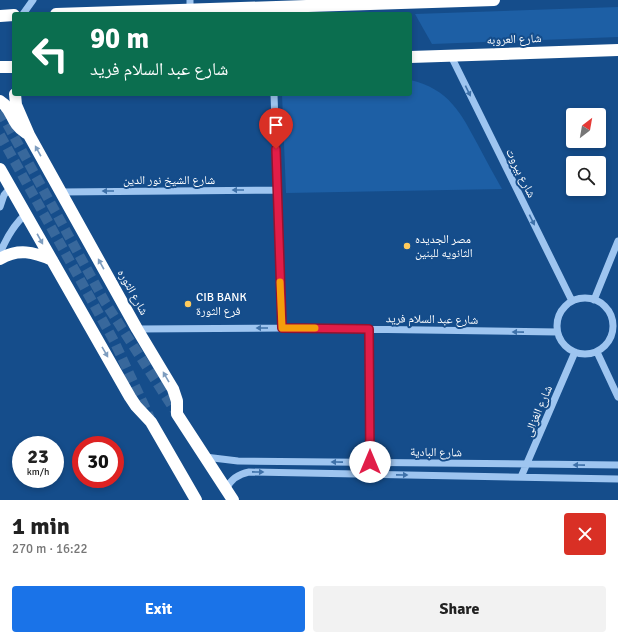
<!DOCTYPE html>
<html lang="en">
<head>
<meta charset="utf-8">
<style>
	:root { --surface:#fff; --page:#f2f2f2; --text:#222; --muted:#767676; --accent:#1a73e8 }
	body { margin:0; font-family:Signika,"Noto Naskh Arabic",sans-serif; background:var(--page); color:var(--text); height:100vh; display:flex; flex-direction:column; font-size:15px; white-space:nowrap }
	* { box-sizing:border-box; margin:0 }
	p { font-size:13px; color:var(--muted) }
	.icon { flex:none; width:22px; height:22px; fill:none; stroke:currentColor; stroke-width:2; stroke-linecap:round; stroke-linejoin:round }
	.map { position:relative; height:500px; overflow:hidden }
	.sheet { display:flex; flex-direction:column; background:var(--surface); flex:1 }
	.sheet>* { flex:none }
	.guide { position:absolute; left:12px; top:12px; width:400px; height:84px; border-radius:4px; box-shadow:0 2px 6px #0003; background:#0b6e4f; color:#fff; overflow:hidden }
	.needle { width:26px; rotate:31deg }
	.buttons { position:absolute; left:566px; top:108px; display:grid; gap:8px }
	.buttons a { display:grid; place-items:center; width:40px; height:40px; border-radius:4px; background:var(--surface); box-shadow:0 2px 6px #0003; font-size:20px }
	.speed { position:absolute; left:12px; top:436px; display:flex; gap:8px; font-size:20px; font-weight:700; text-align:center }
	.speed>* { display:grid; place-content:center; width:52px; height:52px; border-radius:50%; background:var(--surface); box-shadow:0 2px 6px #0003; line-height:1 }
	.speed small { font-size:10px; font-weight:400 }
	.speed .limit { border:6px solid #d22; background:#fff; color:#111 }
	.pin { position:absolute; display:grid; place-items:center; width:34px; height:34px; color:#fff; margin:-41px -17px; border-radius:50% 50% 50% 0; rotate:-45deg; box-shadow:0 0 4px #0007 }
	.pin .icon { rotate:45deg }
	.me { position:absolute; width:44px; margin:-22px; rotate:0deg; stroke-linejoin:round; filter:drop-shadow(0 0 3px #0008) }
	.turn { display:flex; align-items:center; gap:14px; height:84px; padding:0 12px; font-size:18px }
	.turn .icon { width:52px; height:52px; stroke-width:2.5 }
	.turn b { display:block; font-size:28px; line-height:34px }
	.round { display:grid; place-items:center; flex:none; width:42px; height:42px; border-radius:4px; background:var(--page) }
	.summary { display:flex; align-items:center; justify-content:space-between; height:68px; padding:0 12px }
	h1 { font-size:24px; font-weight:800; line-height:30px }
	.primary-button { display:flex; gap:8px; margin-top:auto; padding:8px 12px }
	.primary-button a { flex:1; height:46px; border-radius:4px; background:var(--accent); color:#fff; font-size:16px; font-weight:800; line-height:46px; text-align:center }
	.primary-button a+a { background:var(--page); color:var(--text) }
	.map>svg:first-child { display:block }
	.green { fill:#1d5fa5 }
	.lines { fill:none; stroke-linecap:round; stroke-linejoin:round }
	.major-tunnel { stroke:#38689c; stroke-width:10; stroke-dasharray:10 5; stroke-linecap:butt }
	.minor { stroke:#9ec5f0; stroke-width:7 }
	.highway { stroke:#fff; stroke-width:12 }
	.oneway { fill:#3e71a9 }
	.oneway2 { fill:#7e9dbf }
	.route-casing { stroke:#92132f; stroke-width:10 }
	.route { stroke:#e11d48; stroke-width:7 }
	.slow { stroke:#f59e0b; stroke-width:7 }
	.poi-dot { fill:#ffcb5c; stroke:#154d8b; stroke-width:1.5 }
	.labels { text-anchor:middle; stroke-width:4; stroke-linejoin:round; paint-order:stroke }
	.street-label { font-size:12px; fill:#fff; stroke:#154d8b }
	.poi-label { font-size:12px; fill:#fff; stroke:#154d8b; text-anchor:start }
</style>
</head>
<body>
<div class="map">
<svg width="618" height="500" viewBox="0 0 618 500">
	<rect width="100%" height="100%" fill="#154d8b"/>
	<!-- green -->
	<path class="green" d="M618 7V37L432 44 415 14Z
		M410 80C449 89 461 113 478 145 486 160 494 175 502 189L286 193 282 94H410Z"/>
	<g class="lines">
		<!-- major-tunnel -->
		<path class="major-tunnel" d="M0 111 105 302 177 414
			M0 135 114 341 150 418"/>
		<!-- minor -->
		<path class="minor" d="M190 0V10
			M23 14 33 0
			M451 56 572 301
			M274 94 282 328
			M61 192 277 190
			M0 207 4 195 11 187
			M0 253C6 239 14 224 26 214
			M557 326a28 28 0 1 1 56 0a28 28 0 1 1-56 0Z
			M594 300 618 241
			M137 329 282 328 557 332
			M369 329 370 475
			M597 352 618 397
			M205 457 238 461 618 465
			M521 477 575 352
			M226 489C231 479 238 474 249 472L618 479"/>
		<!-- highway -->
		<path class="highway" d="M56 14 494 0
			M0 16 14 15
			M410 57 618 50
			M0 67H14
			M15 94 16 105 29 135 137 329 173 389 177 401V414L233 500
			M0 101C13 109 10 123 26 133
			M0 169 130 397 136 406 151 422 196 500
			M0 259C18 248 34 252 52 260"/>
	</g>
	<!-- one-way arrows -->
	<defs><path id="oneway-solid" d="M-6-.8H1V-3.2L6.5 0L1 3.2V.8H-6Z"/></defs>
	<g class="oneway">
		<use href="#oneway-solid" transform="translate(468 91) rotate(64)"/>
		<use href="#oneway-solid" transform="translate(238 190) rotate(180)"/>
		<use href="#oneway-solid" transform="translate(108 191) rotate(180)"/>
		<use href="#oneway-solid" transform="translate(532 220) rotate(64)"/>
		<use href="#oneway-solid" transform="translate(262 328) rotate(180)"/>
		<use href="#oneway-solid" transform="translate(518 332) rotate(-179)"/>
		<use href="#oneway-solid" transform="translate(337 462) rotate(-179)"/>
		<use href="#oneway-solid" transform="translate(579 465) rotate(-179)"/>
		<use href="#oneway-solid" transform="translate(258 472) rotate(1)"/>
		<use href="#oneway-solid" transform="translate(402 475) rotate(1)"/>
	</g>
	<g class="oneway2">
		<use href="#oneway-solid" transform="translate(38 151) rotate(-119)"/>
		<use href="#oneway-solid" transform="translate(40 239) rotate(61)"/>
		<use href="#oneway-solid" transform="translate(101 264) rotate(-119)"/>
		<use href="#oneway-solid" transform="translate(105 352) rotate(60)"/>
		<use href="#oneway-solid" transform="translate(166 377) rotate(-120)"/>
	</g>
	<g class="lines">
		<defs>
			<path id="route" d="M276 149 282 328 369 329 370 462"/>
		</defs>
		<!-- route casing -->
		<use href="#route" class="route-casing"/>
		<!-- route -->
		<use href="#route" class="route"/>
		<!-- slow -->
		<path class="slow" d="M280 282 282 328H315"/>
	</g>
	<!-- markers -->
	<g class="poi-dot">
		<circle cx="407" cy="246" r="4"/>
		<circle cx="188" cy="304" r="4"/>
	</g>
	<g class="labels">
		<!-- street labels -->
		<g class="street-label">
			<text transform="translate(514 39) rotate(-2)" y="4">شارع العروبه</text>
			<text transform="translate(521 173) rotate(64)" y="4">شارع بيروت</text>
			<text x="169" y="184">شارع الشيخ نور الدين</text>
			<text transform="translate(133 292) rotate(61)" y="4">شارع الثوره</text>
			<text transform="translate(432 319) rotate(1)" y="4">شارع عبد السلام فريد</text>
			<text transform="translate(538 411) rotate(-67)" y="4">شارع الغزالى</text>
			<text transform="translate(436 452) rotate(1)" y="4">شارع البادية</text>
		</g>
		<!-- poi labels -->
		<g class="poi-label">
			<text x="415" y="243">مصر الجديده<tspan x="415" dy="14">الثانويه للبنين</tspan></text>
			<text x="196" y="301">CIB BANK<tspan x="196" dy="14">فرع الثورة</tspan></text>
		</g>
	</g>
</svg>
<div class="buttons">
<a><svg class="needle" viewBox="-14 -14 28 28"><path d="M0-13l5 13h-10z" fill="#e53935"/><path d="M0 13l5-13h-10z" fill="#767676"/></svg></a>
<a><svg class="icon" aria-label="search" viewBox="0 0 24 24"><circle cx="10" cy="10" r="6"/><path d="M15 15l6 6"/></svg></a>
</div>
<div class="speed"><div>23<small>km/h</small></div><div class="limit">30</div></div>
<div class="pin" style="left:276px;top:149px;background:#d93025"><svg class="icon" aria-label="arrive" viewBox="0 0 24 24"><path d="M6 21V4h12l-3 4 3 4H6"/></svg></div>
<svg class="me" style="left:370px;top:462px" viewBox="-20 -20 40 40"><circle r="19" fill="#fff"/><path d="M0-13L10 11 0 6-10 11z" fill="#e11d48"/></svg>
<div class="guide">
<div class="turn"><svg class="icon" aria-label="left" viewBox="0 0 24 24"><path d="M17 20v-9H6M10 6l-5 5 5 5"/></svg><div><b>90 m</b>شارع عبد السلام فريد</div></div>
</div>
</div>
<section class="sheet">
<div class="summary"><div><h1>1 min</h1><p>270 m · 16:22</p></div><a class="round" style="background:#d93025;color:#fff"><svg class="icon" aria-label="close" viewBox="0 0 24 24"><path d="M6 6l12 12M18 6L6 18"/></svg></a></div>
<div class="primary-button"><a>Exit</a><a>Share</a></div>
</section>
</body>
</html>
